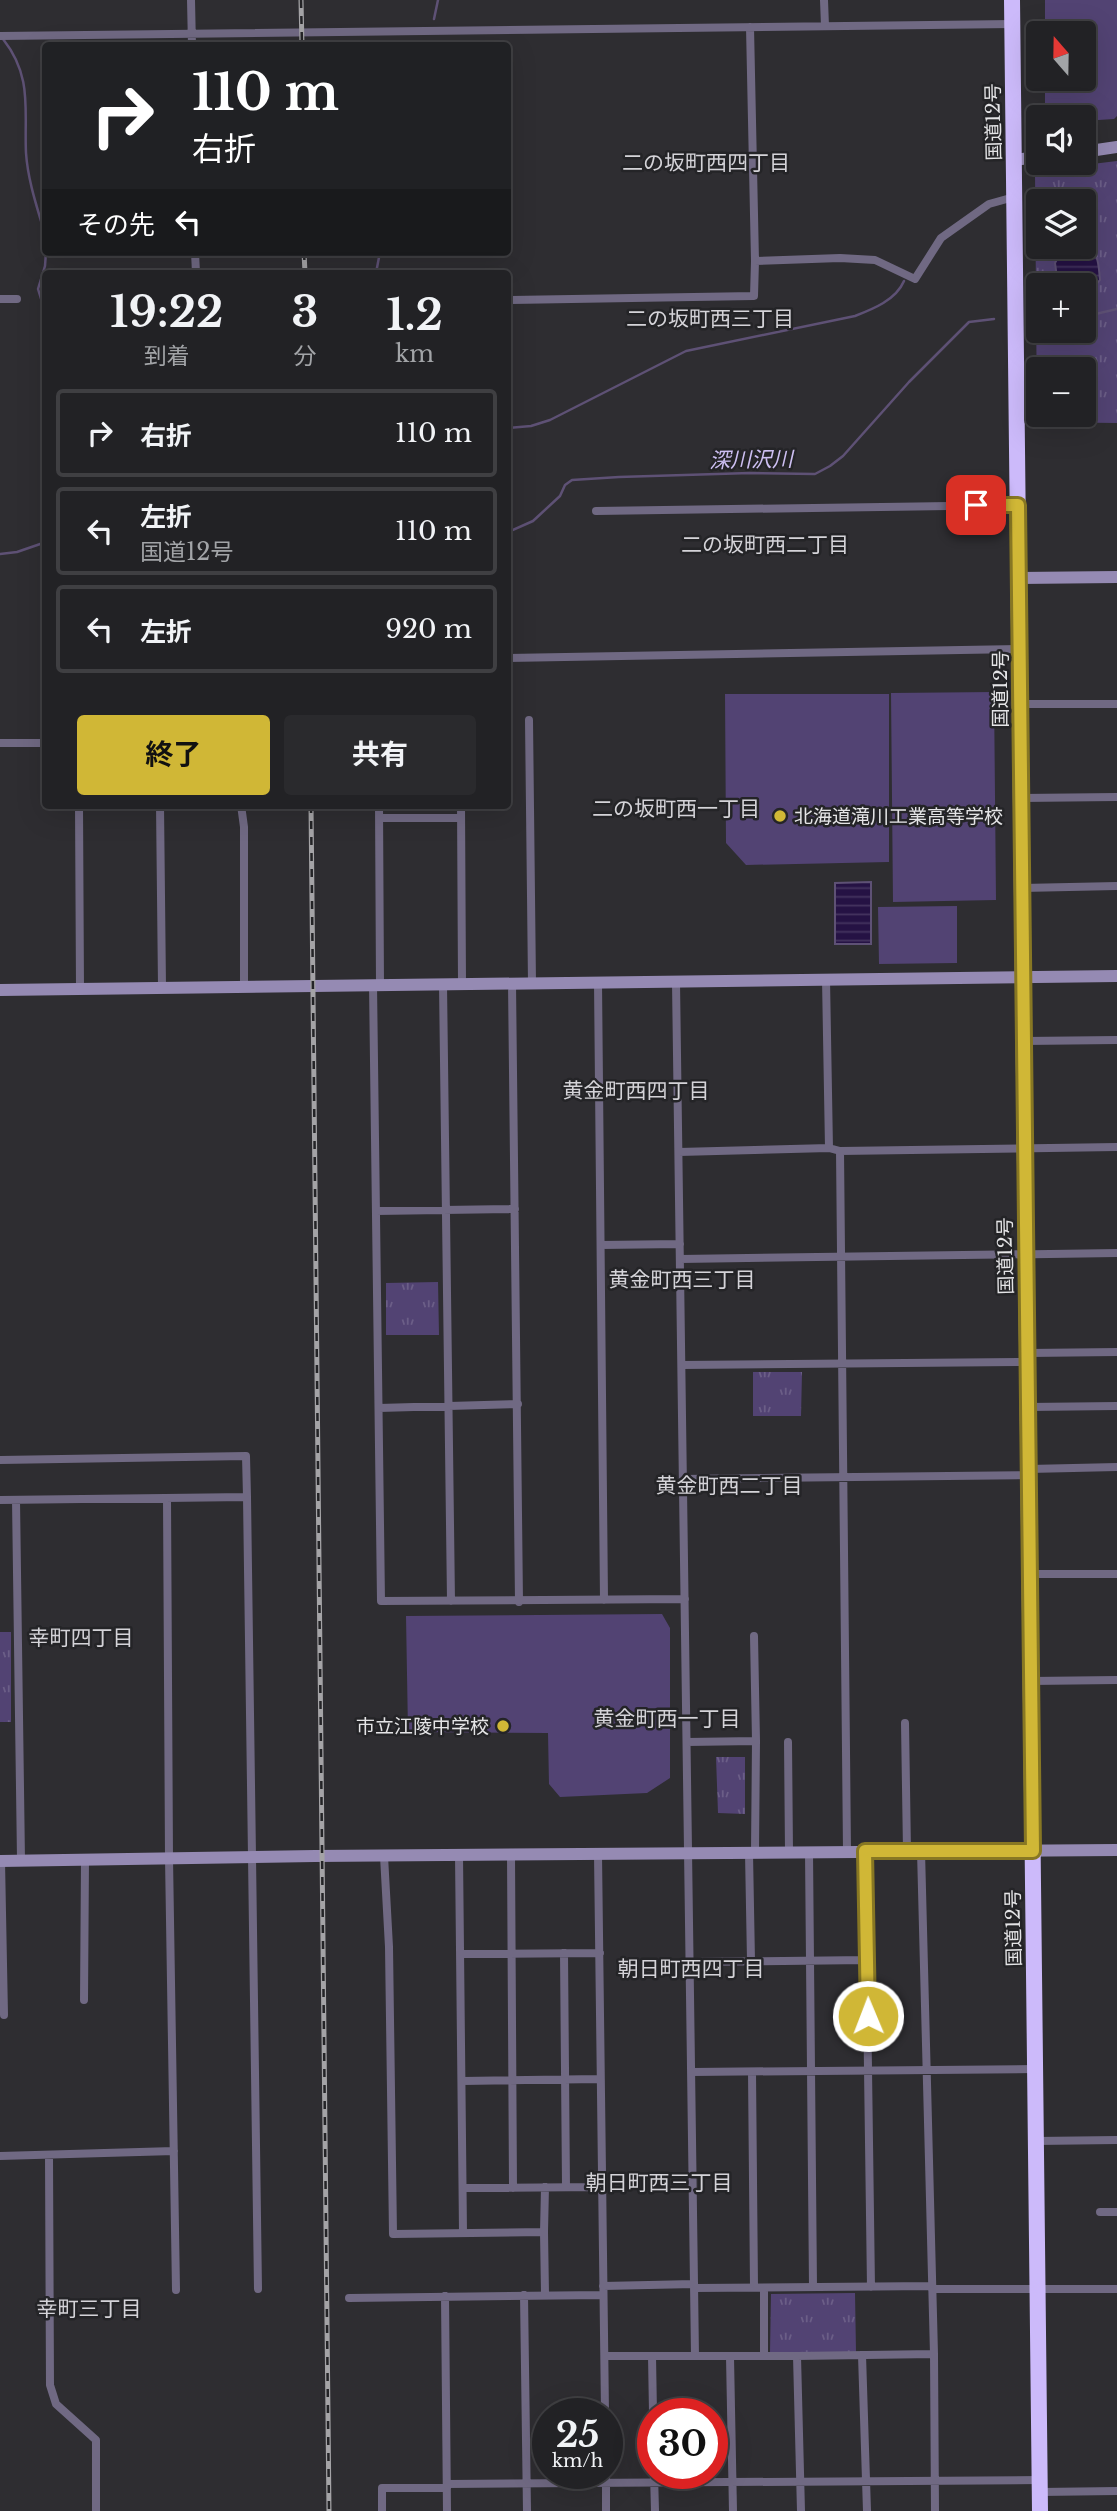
<!DOCTYPE html>
<html lang="ja">
<head>
<meta charset="utf-8">
<style>
	:root { --surface:#222225; --page:#2a2a2d; --text:#f1f3f6; --muted:#a2a4a7; --line:#3f3f42; --accent:#d0b736 }
	body { margin:0; font-family:"Libre Baskerville","Noto Sans JP",serif; background:var(--page); color:var(--text); height:100vh; display:flex; flex-direction:column; font-size:26px; white-space:nowrap }
	* { box-sizing:border-box; margin:0 }
	p { font-size:23px; color:var(--muted) }
	.icon { flex:none; width:38px; height:38px; fill:none; stroke:currentColor; stroke-width:2; stroke-linecap:round; stroke-linejoin:round }
	.map { position:relative; flex:1; overflow:hidden }
	.side { position:absolute; left:42px; top:270px; width:469px; height:539px; display:flex; flex-direction:column; background:var(--surface); border-radius:7px; box-shadow:0 7px 28px #0002,0 0 0 2px var(--line) }
	.side>* { flex:none }
	.top-card { position:absolute; left:42px; top:42px; width:469px; height:214px; border-radius:7px; box-shadow:0 7px 28px #0002,0 0 0 2px var(--line); background:#202124; color:#fff; overflow:hidden }
	.needle { width:46px; rotate:340deg }
	.fabs { position:absolute; left:1026px; top:21px; display:grid; gap:14px }
	.fabs a { display:grid; place-items:center; width:70px; height:70px; border-radius:7px; background:var(--surface); box-shadow:0 7px 28px #0002,0 0 0 2px var(--line); font-size:35px }
	.speed { position:absolute; left:532px; top:2398px; display:flex; gap:14px; font-size:35px; font-weight:700; text-align:center }
	.speed>* { display:grid; place-content:center; width:91px; height:91px; border-radius:50%; background:var(--surface); box-shadow:0 7px 28px #0002,0 0 0 2px var(--line); line-height:1 }
	.speed small { font-size:18px; font-weight:400 }
	.speed .limit { border:10px solid #d22; background:#fff; color:#111 }
	.pin { position:absolute; display:grid; place-items:center; width:60px; height:60px; color:#fff; margin:-30px; border-radius:14px; box-shadow:0 4px 10px #0006 }
	.me { position:absolute; width:77px; margin:-38px; rotate:359deg; stroke-linejoin:round; filter:drop-shadow(0 0 5px #0008) }
	.turn { display:flex; align-items:center; gap:24px; height:147px; padding:0 35px; font-size:32px }
	.turn .icon { width:91px; height:91px; stroke-width:2.5 }
	.turn b { display:block; font-size:49px; line-height:60px }
	.then { display:flex; align-items:center; height:66px; padding:0 35px; background:#0003; gap:14px; font-size:26px }
	.eta { display:flex; justify-content:space-evenly; align-items:center; height:119px; text-align:center }
	.eta b { font-size:42px; font-weight:700; line-height:49px }
	.primary-button { display:flex; gap:14px; margin-top:auto; padding:14px 35px }
	.primary-button a { flex:1; height:80px; border-radius:7px; background:var(--accent); color:#111; font-size:28px; font-weight:700; line-height:80px; text-align:center }
	.primary-button a+a { background:var(--page); color:var(--text) }
	ul { padding:0; list-style:none }
	li { display:flex; align-items:center; gap:21px; height:88px; margin:0 14px 10px; padding:0 21px; border:4px solid var(--line); border-radius:7px }
	li div { flex:1 }
	li b { display:block; font-size:26px }
	li em { font-style:normal }
	.map>svg:first-child { display:block }
	.grass { fill:url(#grass-tufts); fill-rule:evenodd }
	.pitch { fill:#524373 }
	.water { fill:url(#water-rules); stroke:#5e5175; stroke-width:2 }
	.lines { fill:none; stroke-linecap:round; stroke-linejoin:round }
	.stream { stroke:#5e5175; stroke-width:2.5 }
	.street { stroke:#706983; stroke-width:8 }
	.secondary { stroke:#958ab3; stroke-width:12 }
	.highway { stroke:#ccbafa; stroke-width:16 }
	.rail-casing { stroke:#a4a3a6; stroke-width:5 }
	.rail { stroke:#242427; stroke-width:2.5; stroke-dasharray:8; stroke-linecap:butt }
	.route-casing { stroke:#877723; stroke-width:18 }
	.route { stroke:#d0b736; stroke-width:12 }
	.poi-dot { fill:#d0b736; stroke:#242427; stroke-width:2.5 }
	.labels { text-anchor:middle; stroke-width:5; stroke-linejoin:round; paint-order:stroke }
	.street-label { font-size:19px; fill:#e4e4e6; stroke:#242427 }
	.poi-label { font-size:19px; fill:#e4e4e6; stroke:#242427; text-anchor:start }
	.neighbourhood-label { font-size:21px; fill:#d4d3d8; stroke:#242427 }
	.water-label { font-size:21px; font-style:italic; fill:#cdbff2; stroke:#242427 }
</style>
</head>
<body>
<div class="map">
<svg width="1117" height="2511" viewBox="0 0 1117 2511">
	<defs>
		<pattern id="grass-tufts" width="24" height="20" patternUnits="userSpaceOnUse" patternTransform="scale(1.75)"><rect width="24" height="20" fill="#524373"/><path d="M3 7l-1-3M5 7V3M7 7l1-3M15 17l-1-3M17 17v-4M19 17l1-3" fill="none" stroke="#6b5e87"/></pattern>
		<pattern id="water-rules" width="6" height="5" patternUnits="userSpaceOnUse" patternTransform="scale(1.75)"><rect width="6" height="5" fill="#251244"/><path d="M0 2.5h6" fill="none" stroke="#44345f"/></pattern>
	</defs>
	<rect width="100%" height="100%" fill="#2e2d31"/>
	<!-- grass -->
	<path class="grass" d="M1117 161V423L1037 422 1035 171ZM1038 201H1083V247H1038ZM1038 285H1083V331H1038ZM1038 369H1083V415H1038Z
		M438 1282 439 1335H386V1283Z
		M753 1372H802L801 1416H753Z
		M0 1632H11V1722H0Z
		M716 1757H745V1814L718 1813Z
		M855 2293 856 2353H770L771 2294Z"/>
	<!-- pitch -->
	<path class="pitch" d="M1045 0H1117V116L1114 119 1083 121V117H1045V79H1083V33H1045Z
		M994 692 996 900 893 902 891 693Z
		M725 694H889V862L746 865 726 843Z
		M957 906V963L879 964 878 907Z
		M662 1614 670 1628V1778L647 1793 560 1797 549 1784 548 1733 408 1732 406 1616Z"/>
	<!-- water -->
	<path class="water" d="M1083 245C1100 254 1098 262 1100 280L1094 287 1086 290 1083 285H1058L1055 263 1064 247H1083Z
		M871 882V944H835V883Z"/>
	<g class="lines">
		<!-- stream -->
		<path class="stream" d="M434 19 438 0
			M3 39C33 77 24 110 26 153 28 182 38 210 46 238
			M427 46V42
			M376 273 380 252
			M46 315 38 289 45 266 46 252
			M1083 317 1117 309
			M508 428 531 426 550 420 686 351 855 316C873 309 896 300 904 281
			M508 532 533 521 560 496 565 485 572 480 619 477 750 473 815 474 830 466 843 456 909 382 969 322 994 319
			M0 554 17 552 46 542"/>
		<!-- street -->
		<path class="street" d="M191 0 192 46
			M824 0 825 26
			M750 27 755 261 840 258 875 260 915 279 941 238 989 204 1014 197
			M0 36 1013 24
			M195 252 196 273
			M0 299H17
			M511 300 754 296 755 261
			M596 511 1018 505
			M508 658 1019 649
			M1021 704H1117
			M529 720 532 983
			M0 743H46
			M1021 798 1117 797
			M79 805 80 989
			M160 805 162 987
			M241 805 244 827V986
			M379 805 380 985
			M461 805 462 983
			M379 818H461
			M1022 888 1117 886
			M826 979 829 1148
			M598 982 604 1600
			M676 982 695 2356
			M512 983 519 1602
			M373 984 381 1601 685 1599
			M443 984 451 1601
			M1024 1041 1117 1040
			M840 1151 847 1851
			M679 1152 829 1148 840 1151 1117 1147
			M376 1211 515 1209
			M601 1245 680 1244
			M680 1259 1117 1253
			M1028 1353 1117 1352
			M682 1365 1028 1362
			M1028 1407 1117 1406
			M379 1408 518 1404
			M0 1460 246 1456 247 1497
			M1029 1469 1117 1467
			M683 1479 1029 1475
			M167 1498 169 1858 176 2290
			M0 1500 247 1497 258 2289
			M16 1500 21 1860
			M1030 1574H1117
			M754 1636 756 1741
			M1031 1681 1117 1680
			M905 1723 907 1851
			M687 1742 756 1741 755 1852
			M788 1742 789 1852
			M865 1851 871 2287
			M921 1851 934 2354 935 2511
			M809 1852 813 2287
			M749 1853 751 1961
			M598 1854 605 2413
			M459 1855 463 2232
			M511 1855 513 2188
			M384 1856 389 1947 393 2234 544 2232 545 2294
			M1 1861 4 2015
			M564 1953 566 2187
			M461 1954 600 1953
			M691 1962 867 1960
			M84 2000 85 1859
			M692 2072 1035 2069
			M752 2072 754 2287
			M463 2081 600 2079
			M1036 2141 1117 2140
			M0 2156 174 2151
			M49 2156 50 2385 56 2404 96 2440V2511
			M463 2188 601 2187
			M1100 2212H1117
			M544 2232 545 2187
			M603 2286 694 2284
			M694 2288 932 2286
			M764 2288V2356
			M932 2289H1117
			M524 2295 527 2511
			M445 2296 447 2511
			M349 2298 603 2295
			M862 2355 867 2511
			M605 2356H797L801 2511
			M652 2356 653 2413
			M797 2356 934 2354
			M730 2357 733 2511
			M606 2473V2511
			M654 2473 655 2511
			M447 2484 1040 2480
			M1040 2492 1117 2491
			M382 2511V2488H447"/>
		<!-- secondary -->
		<path class="secondary" d="M1083 152 1117 147
			M1014 160 1038 157
			M1019 578 1117 577
			M0 990 1117 976
			M0 1861 315 1856 1117 1850"/>
		<!-- highway -->
		<path class="highway" d="M1012 0 1040 2511"/>
		<defs>
			<path id="rail" d="M301 0 302 46
				M304 252 305 273
				M311 805 329 2511"/>
		</defs>
		<!-- rail casing -->
		<use href="#rail" class="rail-casing"/>
		<!-- rail -->
		<use href="#rail" class="rail"/>
	</g>
	<g class="lines">
		<defs>
			<path id="route" d="M868 2016 865 1851H1033L1018 505H976"/>
		</defs>
		<!-- route casing -->
		<use href="#route" class="route-casing"/>
		<!-- route -->
		<use href="#route" class="route"/>
	</g>
	<!-- markers -->
	<g class="poi-dot">
		<circle cx="780" cy="816" r="7"/>
		<circle cx="503" cy="1726" r="7"/>
	</g>
	<g class="labels">
		<!-- street labels -->
		<g class="street-label">
			<text transform="translate(993 122) rotate(-91)" y="7">国道12号</text>
			<text transform="translate(1000 689) rotate(-90)" y="7">国道12号</text>
			<text transform="translate(1005 1256) rotate(-91)" y="7">国道12号</text>
			<text transform="translate(1013 1928) rotate(-91)" y="7">国道12号</text>
		</g>
		<!-- poi labels -->
		<g class="poi-label">
			<text x="794" y="823">北海道滝川工業高等学校</text>
			<text x="489" y="1733" text-anchor="end">市立江陵中学校</text>
		</g>
		<!-- neighbourhood labels -->
		<g class="neighbourhood-label">
			<text x="706" y="170">二の坂町西四丁目</text>
			<text x="710" y="326">二の坂町西三丁目</text>
			<text x="765" y="552">二の坂町西二丁目</text>
			<text x="676" y="816">二の坂町西一丁目</text>
			<text x="636" y="1098">黄金町西四丁目</text>
			<text x="682" y="1287">黄金町西三丁目</text>
			<text x="729" y="1493">黄金町西二丁目</text>
			<text x="81" y="1645">幸町四丁目</text>
			<text x="667" y="1726">黄金町西一丁目</text>
			<text x="691" y="1976">朝日町西四丁目</text>
			<text x="659" y="2190">朝日町西三丁目</text>
			<text x="89" y="2316">幸町三丁目</text>
		</g>
		<!-- water labels -->
		<g class="water-label">
			<text transform="translate(751 460) rotate(-1)" y="7">深川沢川</text>
		</g>
	</g>
</svg>
<div class="fabs">
<a><svg class="needle" viewBox="-14 -14 28 28"><path d="M0-13l5 13h-10z" fill="#e53935"/><path d="M0 13l5-13h-10z" fill="#a2a4a7"/></svg></a>
<a><svg class="icon" aria-label="sound" viewBox="0 0 24 24"><path d="M4 9h4l5-4v14l-5-4H4zM17 9q2 3 0 6"/></svg></a>
<a><svg class="icon" aria-label="layers" viewBox="0 0 24 24"><path d="M12 4l9 5-9 5-9-5zM3 14l9 5 9-5"/></svg></a>
<a>+</a>
<a>−</a>
</div>
<div class="speed"><div>25<small>km/h</small></div><div class="limit">30</div></div>
<div class="pin" style="left:976px;top:505px;background:#d93025"><svg class="icon" aria-label="arrive" viewBox="0 0 24 24"><path d="M6 21V4h12l-3 4 3 4H6"/></svg></div>
<svg class="me" style="left:868px;top:2016px" viewBox="-20 -20 40 40"><circle r="17" fill="#d0b736" stroke="#fff" stroke-width="3"/><path d="M0-11L8 9 0 5-8 9z" fill="#fff"/></svg>
<div class="top-card">
<div class="turn"><svg class="icon" aria-label="right" viewBox="0 0 24 24"><path d="M7 20v-9h11M14 6l5 5-5 5"/></svg><div><b>110 m</b>右折</div></div>
<div class="then">その先<svg class="icon" aria-label="left" viewBox="0 0 24 24"><path d="M17 20v-9H6M10 6l-5 5 5 5"/></svg></div>
</div>
<section class="side">
<div class="eta">
<div><b>19:22</b><p>到着</p></div>
<div><b>3</b><p>分</p></div>
<div><b>1.2</b><p>km</p></div>
</div>
<ul>
<li><svg class="icon" aria-label="right" viewBox="0 0 24 24"><path d="M7 20v-9h11M14 6l5 5-5 5"/></svg><div><b>右折</b></div><em>110 m</em></li>
<li><svg class="icon" aria-label="left" viewBox="0 0 24 24"><path d="M17 20v-9H6M10 6l-5 5 5 5"/></svg><div><b>左折</b><p>国道12号</p></div><em>110 m</em></li>
<li><svg class="icon" aria-label="left" viewBox="0 0 24 24"><path d="M17 20v-9H6M10 6l-5 5 5 5"/></svg><div><b>左折</b></div><em>920 m</em></li>
</ul>
<div class="primary-button"><a>終了</a><a>共有</a></div>
</section>
</div>
</body>
</html>
